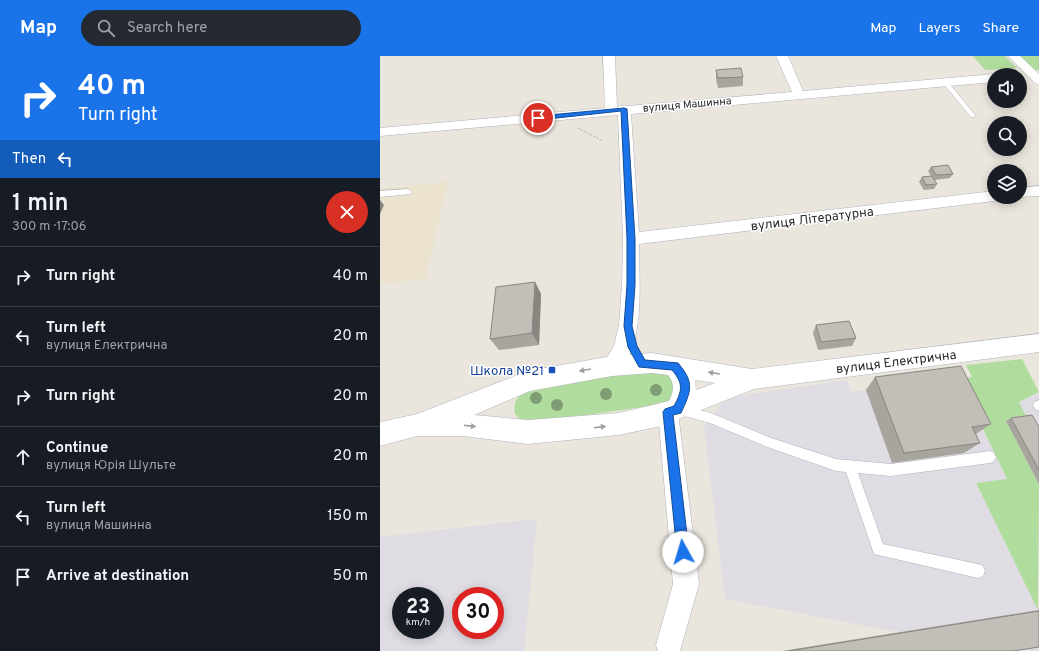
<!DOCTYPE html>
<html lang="en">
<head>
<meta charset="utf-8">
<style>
	:root { --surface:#171b24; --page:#242831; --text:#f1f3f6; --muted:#9ea1a6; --line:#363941; --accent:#1a73e8 }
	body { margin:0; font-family:Overpass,sans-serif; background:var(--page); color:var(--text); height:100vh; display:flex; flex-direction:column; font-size:15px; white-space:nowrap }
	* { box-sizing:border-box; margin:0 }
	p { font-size:13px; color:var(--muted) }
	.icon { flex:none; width:22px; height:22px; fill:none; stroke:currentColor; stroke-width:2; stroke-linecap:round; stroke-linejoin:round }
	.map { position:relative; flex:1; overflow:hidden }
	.drawer { display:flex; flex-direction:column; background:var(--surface); width:380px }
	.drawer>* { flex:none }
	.hud { background:#1a73e8; color:#fff; overflow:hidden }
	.controls { position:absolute; left:607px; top:12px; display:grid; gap:8px }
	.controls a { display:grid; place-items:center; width:40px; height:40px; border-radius:50%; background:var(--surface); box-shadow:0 2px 10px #0003; font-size:20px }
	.speed { position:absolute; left:12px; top:531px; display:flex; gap:8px; font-size:20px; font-weight:700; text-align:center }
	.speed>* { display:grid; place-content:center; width:52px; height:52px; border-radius:50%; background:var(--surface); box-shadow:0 2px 10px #0003; line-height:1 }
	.speed small { font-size:10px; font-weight:400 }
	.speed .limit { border:6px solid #d22; background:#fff; color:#111 }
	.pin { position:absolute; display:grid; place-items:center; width:34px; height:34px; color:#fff; margin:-17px; border:2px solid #fff; border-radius:50%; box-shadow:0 1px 4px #0007 }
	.me { position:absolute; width:44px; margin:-22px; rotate:354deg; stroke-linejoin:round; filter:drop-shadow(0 0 3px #0008) }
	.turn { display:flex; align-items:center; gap:14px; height:84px; padding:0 12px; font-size:18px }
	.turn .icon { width:52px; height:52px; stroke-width:2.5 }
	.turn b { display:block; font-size:28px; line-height:34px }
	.then { display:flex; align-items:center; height:38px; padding:0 12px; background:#0003; gap:8px; font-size:15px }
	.round { display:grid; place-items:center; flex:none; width:42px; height:42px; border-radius:21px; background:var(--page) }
	.summary { display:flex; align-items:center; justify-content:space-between; height:68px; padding:0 12px }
	h1 { font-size:24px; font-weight:600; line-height:30px }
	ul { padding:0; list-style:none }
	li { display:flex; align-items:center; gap:12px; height:60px; padding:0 12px; border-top:1px solid var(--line) }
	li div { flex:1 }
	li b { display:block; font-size:15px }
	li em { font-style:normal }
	header { display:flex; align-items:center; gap:24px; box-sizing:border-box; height:56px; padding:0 20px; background:var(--accent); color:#fff }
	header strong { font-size:19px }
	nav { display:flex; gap:22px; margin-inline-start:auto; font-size:14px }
	.search { width:280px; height:36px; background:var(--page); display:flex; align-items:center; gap:10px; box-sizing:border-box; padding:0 14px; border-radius:22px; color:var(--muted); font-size:15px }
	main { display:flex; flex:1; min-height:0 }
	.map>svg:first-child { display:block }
	.industrial { fill:#dfdde3; fill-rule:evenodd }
	.education { fill:#ebe3cd }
	.green { fill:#b0dd9d }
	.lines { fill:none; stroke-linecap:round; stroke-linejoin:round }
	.service-casing { stroke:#b0b2bc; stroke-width:1 }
	.minor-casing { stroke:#b0b2bc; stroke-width:1 }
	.tertiary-casing { stroke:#b0b2bc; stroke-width:1 }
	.path { stroke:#c3c3c3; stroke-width:1.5; stroke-dasharray:2 1.5; stroke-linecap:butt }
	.service { fill:#fff; fill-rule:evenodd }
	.minor { fill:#fff; fill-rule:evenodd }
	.tertiary { fill:#fff; fill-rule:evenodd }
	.tree { fill:#809c75 }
	.wall { fill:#a8a49e }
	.shaded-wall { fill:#888681 }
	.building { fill:#c3bfb8; stroke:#888681 }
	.oneway { fill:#9f9f9f }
	.route { fill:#1a73e8; stroke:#114b97 }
	.transit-dot { fill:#1a4fb4; stroke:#fff; stroke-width:1.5 }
	.labels { text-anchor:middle; stroke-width:3; stroke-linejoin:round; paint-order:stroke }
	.far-street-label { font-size:11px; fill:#2a2a2a; stroke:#fff }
	.street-label { font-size:13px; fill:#2a2a2a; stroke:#fff }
	.transit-label { font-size:13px; fill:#164399; stroke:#fff; text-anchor:end }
</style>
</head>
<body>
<header>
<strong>Map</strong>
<div class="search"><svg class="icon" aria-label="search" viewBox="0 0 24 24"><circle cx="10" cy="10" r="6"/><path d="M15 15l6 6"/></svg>Search here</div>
<nav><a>Map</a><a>Layers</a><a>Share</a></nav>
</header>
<main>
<section class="drawer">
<div class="hud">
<div class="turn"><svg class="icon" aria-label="right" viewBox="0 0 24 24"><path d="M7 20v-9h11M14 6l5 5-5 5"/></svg><div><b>40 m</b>Turn right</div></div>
<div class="then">Then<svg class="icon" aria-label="left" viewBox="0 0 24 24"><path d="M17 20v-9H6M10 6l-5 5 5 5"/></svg></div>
</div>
<div class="summary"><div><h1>1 min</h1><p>300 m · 17:06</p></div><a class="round" style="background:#d93025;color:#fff"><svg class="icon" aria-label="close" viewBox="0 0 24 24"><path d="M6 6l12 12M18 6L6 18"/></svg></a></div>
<ul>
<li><svg class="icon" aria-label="right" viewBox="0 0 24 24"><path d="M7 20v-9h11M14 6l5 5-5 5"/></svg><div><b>Turn right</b></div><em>40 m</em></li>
<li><svg class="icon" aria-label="left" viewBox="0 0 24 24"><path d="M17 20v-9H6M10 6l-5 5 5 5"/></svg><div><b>Turn left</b><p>вулиця Електрична</p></div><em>20 m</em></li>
<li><svg class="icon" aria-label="right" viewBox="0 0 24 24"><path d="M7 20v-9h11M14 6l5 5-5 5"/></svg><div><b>Turn right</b></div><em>20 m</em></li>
<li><svg class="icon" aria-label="ahead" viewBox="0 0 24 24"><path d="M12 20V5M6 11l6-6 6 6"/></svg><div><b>Continue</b><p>вулиця Юрія Шульте</p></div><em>20 m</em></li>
<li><svg class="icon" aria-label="left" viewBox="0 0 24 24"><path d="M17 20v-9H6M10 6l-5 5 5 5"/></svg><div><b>Turn left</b><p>вулиця Машинна</p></div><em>150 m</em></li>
<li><svg class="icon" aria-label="arrive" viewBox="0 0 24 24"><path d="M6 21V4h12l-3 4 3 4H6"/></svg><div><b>Arrive at destination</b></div><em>50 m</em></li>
</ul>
</section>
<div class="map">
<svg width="659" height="595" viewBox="0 0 659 595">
	<rect width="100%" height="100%" fill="#eae5dd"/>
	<!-- industrial -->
	<path class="industrial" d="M568 323H579L627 424 596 428 659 554V595H402L518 576 345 543 324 371 340 349 358 340 467 324 471 336Z
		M659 336V428L626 365 647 362 639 346Z
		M157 463 144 595H0V481ZM21 540H55V574H21ZM81 540H115V574H81Z"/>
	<!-- education -->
	<path class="education" d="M68 126 45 223 0 228V133Z"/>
	<!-- green -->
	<path class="green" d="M593 0H625L637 12 605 14Z
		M640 0H659V14H655Z
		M642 303 659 336 639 346 647 362 626 365 659 428 658 554 596 427 627 423 579 323 592 321 586 309Z
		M273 315 290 319 296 328 290 344 285 348 149 367 143 366 135 358C132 342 142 336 155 330Z"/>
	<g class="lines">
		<defs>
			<path id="service" d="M563 25H567L595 59V61H591L563 27Z
				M28 133 32 136 31 138 0 141V135Z
				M659 344V355L655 353 653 349 654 346Z
				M301 349 331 357 391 382 456 403 511 408 610 395 614 397 616 401 614 405 610 407 511 420 478 417 503 488 598 508 603 510 605 515 603 520 598 522 494 498 466 416 456 415 390 392 330 367 297 358 296 354 297 350Z"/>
			<path id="minor" d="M223 0H235L237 51 244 49 248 50 412 36 396 0H408L423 35 614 18 616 19H614V26L251 58 259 176 614 135V141H621L614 145 259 188C259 221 263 260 252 292 250 300 243 308 239 316L232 318 225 316 222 310 234 290 239 269 242 229 243 183 238 59 0 80V72L225 52Z
				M628 0H640L659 18V29L655 27Z
				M659 130V140L637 141H640V132Z
				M288 346 295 349 298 356 319 528 300 595H278L276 589 293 528 278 356 281 349Z"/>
			<path id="tertiary" d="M659 278V296L374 333 281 370 239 379 148 388 83 380H37L0 390V366L37 358 148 315 232 300 272 297 372 313ZM272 317 288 319C295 328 294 335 289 345L239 357 148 364 94 359 150 335 232 320ZM315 324 335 327 316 334Z"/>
		</defs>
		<!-- service casing -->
		<use href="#service" class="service-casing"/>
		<!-- minor casing -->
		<use href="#minor" class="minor-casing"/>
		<!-- tertiary casing -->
		<use href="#tertiary" class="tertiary-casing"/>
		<!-- path -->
		<path class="path" d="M198 72 223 85"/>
		<!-- service -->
		<use href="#service" class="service"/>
		<!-- minor -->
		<use href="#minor" class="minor"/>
		<!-- tertiary -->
		<use href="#tertiary" class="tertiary"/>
	</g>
	<!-- trees -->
	<g class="tree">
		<circle cx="276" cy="334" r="6"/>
		<circle cx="226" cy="338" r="6"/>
		<circle cx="156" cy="342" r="6"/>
		<circle cx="177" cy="349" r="6"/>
	</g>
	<!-- wall -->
	<path class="wall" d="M336 14 363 21V30L338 32 336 23Z
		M551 111 573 118 570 122 554 124 557 128 554 133 544 134 539 126 542 121 551 120 548 115Z
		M155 226 161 238 159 289 119 294 110 283Z
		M436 269 476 282 472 290 438 294 433 277Z
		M495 321 611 368 596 378 600 387 584 397 512 407 486 334Z
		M631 362 659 371V428L626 365Z
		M659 554V591L633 595H402Z"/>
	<!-- shaded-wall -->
	<path class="shaded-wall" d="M0 144 4 149 0 158Z
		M155 226 161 238 159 289 152 277Z"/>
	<!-- building -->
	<path class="building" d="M361 12 363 21 338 22 336 14Z
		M568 109 573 118 556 119 551 111Z
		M552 120 557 128 546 129 542 121Z
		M155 226 152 277 110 283 116 231Z
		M469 265 476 282 441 286 436 269Z
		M581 310 611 368 592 371 600 387 524 397 495 321Z
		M652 359 659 371V414L631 362Z
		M659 555V591L633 595H409Z"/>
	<!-- one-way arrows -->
	<defs><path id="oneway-solid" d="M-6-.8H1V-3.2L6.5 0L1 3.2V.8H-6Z"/></defs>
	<g class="oneway">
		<use href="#oneway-solid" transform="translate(205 314) rotate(170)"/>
		<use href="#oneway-solid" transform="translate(334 317) rotate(-171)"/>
		<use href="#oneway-solid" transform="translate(90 370) rotate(7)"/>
		<use href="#oneway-solid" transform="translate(220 371) rotate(-7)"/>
	</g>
	<!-- route -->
	<path class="route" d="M244 52 247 53 255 183V229L252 270 257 290 265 304 298 307C315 327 311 335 301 357L293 359 309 496 307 501 303 502 299 501 297 496 283 356 285 353 294 350C302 335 304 328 292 314L259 311 248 291 244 270 247 229V183L241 55 158 64 155 62 158 60Z"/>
	<!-- markers -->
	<rect class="transit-dot" x="168" y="310" width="8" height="8" rx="2"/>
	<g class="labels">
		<!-- far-street labels -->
		<g class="far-street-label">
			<text transform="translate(307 48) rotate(-5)" y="4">вулиця Машинна</text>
		</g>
		<!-- street labels -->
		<g class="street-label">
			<text transform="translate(432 162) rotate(-7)" y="5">вулиця Літературна</text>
			<text transform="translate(516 305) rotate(-7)" y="5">вулиця Електрична</text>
		</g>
		<!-- transit labels -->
		<g class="transit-label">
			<text x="164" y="319">Школа №21</text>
		</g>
	</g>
</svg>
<div class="controls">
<a><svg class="icon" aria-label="sound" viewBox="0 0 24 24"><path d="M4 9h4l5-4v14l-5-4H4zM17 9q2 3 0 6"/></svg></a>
<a><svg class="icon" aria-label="search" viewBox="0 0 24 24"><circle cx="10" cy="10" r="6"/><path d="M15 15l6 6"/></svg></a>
<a><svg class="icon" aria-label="layers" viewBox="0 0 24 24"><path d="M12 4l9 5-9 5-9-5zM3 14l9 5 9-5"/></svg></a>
</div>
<div class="speed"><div>23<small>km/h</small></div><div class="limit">30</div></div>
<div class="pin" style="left:158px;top:62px;background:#d93025"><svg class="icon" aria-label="arrive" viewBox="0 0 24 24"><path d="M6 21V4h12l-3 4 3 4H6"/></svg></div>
<svg class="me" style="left:303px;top:496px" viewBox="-20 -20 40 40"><circle r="19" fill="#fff"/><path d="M0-13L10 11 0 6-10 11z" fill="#1a73e8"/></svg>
</div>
</main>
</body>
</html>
